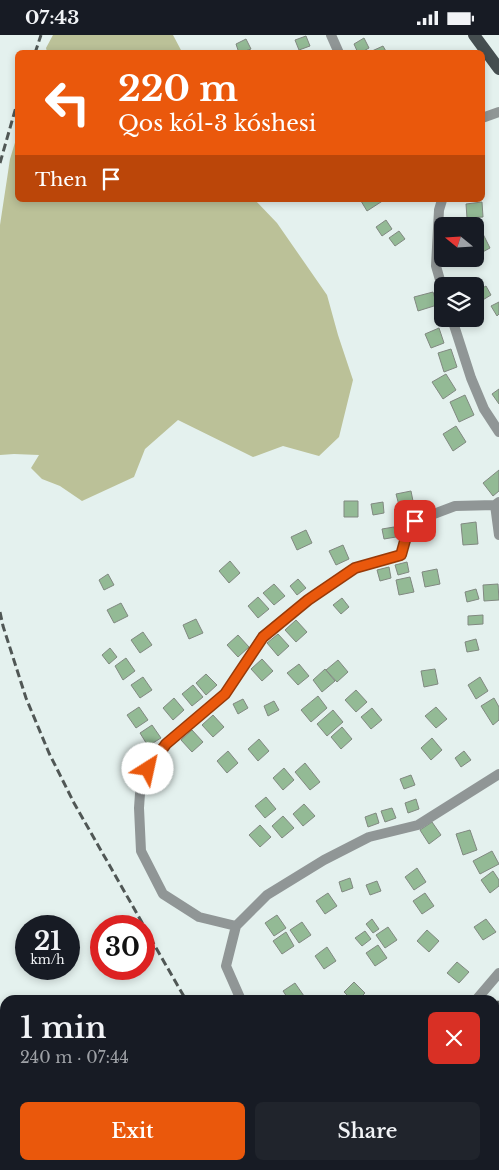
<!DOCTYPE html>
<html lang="en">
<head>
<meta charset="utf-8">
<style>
	:root { --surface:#171b24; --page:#20242c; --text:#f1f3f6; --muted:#9ea1a6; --accent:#ea580c }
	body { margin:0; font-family:"Libre Baskerville",serif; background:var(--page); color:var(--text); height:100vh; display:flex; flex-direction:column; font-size:19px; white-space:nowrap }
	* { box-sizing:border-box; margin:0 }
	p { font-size:16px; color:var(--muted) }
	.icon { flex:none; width:28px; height:28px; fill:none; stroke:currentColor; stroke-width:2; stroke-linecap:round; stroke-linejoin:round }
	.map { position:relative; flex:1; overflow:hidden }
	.side { position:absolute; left:0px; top:960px; width:500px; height:175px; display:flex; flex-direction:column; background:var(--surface); border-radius:15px 15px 0 0; box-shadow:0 2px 8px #0003 }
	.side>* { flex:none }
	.banner { position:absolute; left:15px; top:15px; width:470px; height:152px; border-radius:8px; box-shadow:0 2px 8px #0003; background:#ea580c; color:#fff; overflow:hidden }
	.needle { width:32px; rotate:288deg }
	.tools { position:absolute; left:434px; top:182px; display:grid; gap:10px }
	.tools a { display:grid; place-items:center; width:50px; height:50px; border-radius:8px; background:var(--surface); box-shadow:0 2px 8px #0003; font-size:25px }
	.speed { position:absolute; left:15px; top:880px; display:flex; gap:10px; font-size:25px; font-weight:700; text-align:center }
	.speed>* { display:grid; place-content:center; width:65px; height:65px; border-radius:50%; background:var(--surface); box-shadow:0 2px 8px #0003; line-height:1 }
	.speed small { font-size:12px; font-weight:400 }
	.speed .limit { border:8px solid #d22; background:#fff; color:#111 }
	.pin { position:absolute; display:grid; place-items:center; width:42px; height:42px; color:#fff; margin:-21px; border-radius:10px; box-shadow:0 2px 8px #0006 }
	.me { position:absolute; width:55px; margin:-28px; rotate:35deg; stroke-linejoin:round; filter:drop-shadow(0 0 4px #0008) }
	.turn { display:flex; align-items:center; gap:18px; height:105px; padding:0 20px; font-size:22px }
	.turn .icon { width:65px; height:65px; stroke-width:2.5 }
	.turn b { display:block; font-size:35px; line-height:42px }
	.then { display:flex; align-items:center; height:48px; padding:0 20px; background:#0003; gap:10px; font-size:19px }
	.round { display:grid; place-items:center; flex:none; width:52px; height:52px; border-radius:8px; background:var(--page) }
	.summary { display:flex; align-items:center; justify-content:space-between; height:85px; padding:0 20px }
	h1 { font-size:30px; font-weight:600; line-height:38px }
	.action { display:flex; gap:10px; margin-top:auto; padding:10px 20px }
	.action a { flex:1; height:58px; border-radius:8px; background:var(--accent); color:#fff; font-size:20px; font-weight:600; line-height:58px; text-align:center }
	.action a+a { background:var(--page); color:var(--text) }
	.status { display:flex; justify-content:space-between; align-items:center; height:35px; padding:0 25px; background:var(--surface); direction:ltr }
	.status svg { height:14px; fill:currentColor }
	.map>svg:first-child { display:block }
	.green { fill:#bbc198 }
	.building { fill:#93ba95; stroke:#818981 }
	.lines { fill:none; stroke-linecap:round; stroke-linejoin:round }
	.minor { stroke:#909696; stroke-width:10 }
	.major { stroke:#454e50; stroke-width:12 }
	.rail { stroke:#505755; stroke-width:3; stroke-dasharray:8 4; stroke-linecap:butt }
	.route-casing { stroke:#983908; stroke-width:12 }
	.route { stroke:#ea580c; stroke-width:9 }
</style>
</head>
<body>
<div class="status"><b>07:43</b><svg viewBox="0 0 49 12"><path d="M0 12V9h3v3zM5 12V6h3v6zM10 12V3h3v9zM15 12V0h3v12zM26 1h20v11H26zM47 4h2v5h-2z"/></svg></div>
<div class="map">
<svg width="499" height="1135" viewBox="0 0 499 1135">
	<rect width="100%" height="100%" fill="#e4f1ee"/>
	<!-- green -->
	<path class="green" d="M53 0H173L182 17H47L46 13Z
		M17 101 18 165H255L277 188 327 260 338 300 353 345 339 402 319 421 283 411 253 422 178 385 145 414 134 442 82 466 60 451 42 444 31 433 39 420 14 419 0 420V190L10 124Z"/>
	<!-- building -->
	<path class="building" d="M306 1 310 11 299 15 295 5Z
		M364 3 369 13 360 18H358L354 9Z
		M246 4 251 14 239 18 236 9Z
		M383 11 387 18H373L372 16Z
		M363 165H384L367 176 361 166Z
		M482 167 483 182 467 183 466 169Z
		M386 185 392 194 382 201 376 192Z
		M399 196 405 204 395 211 389 203Z
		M483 199 490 213 477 220 475 216V203Z
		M486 251 491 260 481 266 475 257Z
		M433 257 437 270 418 276 414 262Z
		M499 267V279L497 281 491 271Z
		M439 293 444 308 431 313 425 299Z
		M451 314 457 332 444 337 438 318Z
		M446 339 456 355 443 364 432 347Z
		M499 354V369L492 359Z
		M465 360 474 380 459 387 450 367Z
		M456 391 466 407 453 416 443 399Z
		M499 435V456L493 461 483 448Z
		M411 456 414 471 400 474 396 459Z
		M344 466H358V482H344Z
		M383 467 384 478 373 480 371 469Z
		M476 487 478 509 463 510 461 489Z
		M394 492 396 502 384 504 382 494Z
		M306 495 312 508 297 515 291 502Z
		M343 510 349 524 336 530 329 516Z
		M230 526 240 538 229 548 219 536Z
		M407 527 409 537 398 540 395 530Z
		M389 532 391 543 380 546 377 535Z
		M437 534 440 549 425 552 422 537Z
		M108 539 114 550 104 555 99 545Z
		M410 542 414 557 399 560 396 545Z
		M298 544 306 553 297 560 290 551Z
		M274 549 285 561 274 570 263 558Z
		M498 549 499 565 484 566 483 550Z
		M476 554 479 564 467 567 465 557Z
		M258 562 269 574 258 583 248 571Z
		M342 563 349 572 341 579 333 570Z
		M121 568 128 581 114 588 107 575Z
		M483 580V589L468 590V581Z
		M196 584 203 598 189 604 183 590Z
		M296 585 307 597 296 607 285 595Z
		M143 597 152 610 140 618 131 605Z
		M278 599 289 611 278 621 267 608Z
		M238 600 249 612 238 622 227 610Z
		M476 604 479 615 467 617 465 607Z
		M110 613 117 622 109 629 102 620Z
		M126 623 135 636 123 645 115 631Z
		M262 624 273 636 262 646 251 634Z
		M338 625 348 637 337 647 326 635Z
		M299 629 309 641 298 650 287 638Z
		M325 634 335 646 322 657 313 645Z
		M435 634 438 649 424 652 421 636Z
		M206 639 217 650 206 660 196 648Z
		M143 642 152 655 140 663 131 650Z
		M480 642 488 656 476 664 468 650Z
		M193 650 203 662 192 671 182 659Z
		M356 655 367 667 356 677 345 665Z
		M318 661 327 673 311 687 301 675Z
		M174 663 184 675 173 685 163 673Z
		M494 663 499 672V685L493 690 481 671Z
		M243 664 248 673 238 679 233 669Z
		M274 666 279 675 268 681 264 671Z
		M139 672 148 685 136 693 127 680Z
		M436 672 447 684 436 693 425 681Z
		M372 673 382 685 371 694 361 682Z
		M333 675 343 687 327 701 317 689Z
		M213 680 224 692 213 702 202 690Z
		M152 690 161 703 148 711 140 698Z
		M342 692 352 704 341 714 331 702Z
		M192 695 203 707 192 717 181 705Z
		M432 703 442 715 431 725 421 713Z
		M259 704 269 716 258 726 248 714Z
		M228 716 238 728 227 738 217 726Z
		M464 716 471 725 461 732 455 723Z
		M305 728 320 747 310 755 295 737Z
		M284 733 294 745 283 755 273 743Z
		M411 740 415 750 404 754 400 744Z
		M266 762 276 774 265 783 255 771Z
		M416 764 419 774 408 778 405 768Z
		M304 769 315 781 303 791 293 779Z
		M392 773 396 783 385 787 381 776Z
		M376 778 379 788 368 792 365 782Z
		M283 781 294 793 282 803 272 791Z
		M432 787 441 800 429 809 420 795Z
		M260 790 271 802 260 812 249 800Z
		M470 795 477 815 463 820 456 799Z
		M492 816 499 829 480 839 473 826Z
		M417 833 426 847 414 855 405 842Z
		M493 836 499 845V851L490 858 481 845Z
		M350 843 353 853 342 857 339 847Z
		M377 846 381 856 370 860 366 850Z
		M328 858 337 871 325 879 316 866Z
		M425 858 434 871 422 879 413 866Z
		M277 880 286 893 274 901 265 888Z
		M372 884 379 894 373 898 366 889Z
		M486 884 496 897 483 905 474 892Z
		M302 887 311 900 299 908 290 895Z
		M388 892 397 905 385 913 376 900Z
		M427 895 439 906 429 917 417 906Z
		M365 896 371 904 362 911 355 903Z
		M286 897 294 911 282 919 273 906Z
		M378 910 387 923 375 931 366 918Z
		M327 912 336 926 324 934 315 921Z
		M457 927 469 937 459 948 447 938Z
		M354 947 365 958 358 965H352L344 957Z
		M295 948 304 961 298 965H289L283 956Z"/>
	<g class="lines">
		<!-- minor -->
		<path class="minor" d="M331 0 339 18
			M482 83 499 77
			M442 165 439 175 436 231 442 252
			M452 284 471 343 484 374 499 397
			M495 470 499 500
			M236 891 199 882 163 859 141 816 139 773 141 744 166 709 225 659 263 601 308 565 355 533 401 520 406 502 415 486 455 471 495 470 499 467
			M241 965 226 931 236 891 267 860 324 825 369 802 418 790 499 739
			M476 965 499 938
			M347 1130 351 1135
			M441 1130V1135"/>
		<!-- major -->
		<path class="major" d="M474 0 499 34"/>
		<!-- rail -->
		<path class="rail" d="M35 18 41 0
			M0 128 18 65
			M0 577 3 591 26 663 49 718 74 768 144 891
			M144 892 186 965
			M495 972 499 966
			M0 1113 5 1115
			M35 1130 45 1135
			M280 1130 283 1135
			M458 1130V1135"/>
	</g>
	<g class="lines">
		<defs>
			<path id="route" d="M148 734 166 709 225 659 263 602 308 565 355 533 401 520 406 502 415 486"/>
		</defs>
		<!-- route casing -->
		<use href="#route" class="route-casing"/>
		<!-- route -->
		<use href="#route" class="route"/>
	</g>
</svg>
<div class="tools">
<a><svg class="needle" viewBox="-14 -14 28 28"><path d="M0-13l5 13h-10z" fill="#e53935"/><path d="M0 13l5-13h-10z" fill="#9ea1a6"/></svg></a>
<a><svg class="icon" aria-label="layers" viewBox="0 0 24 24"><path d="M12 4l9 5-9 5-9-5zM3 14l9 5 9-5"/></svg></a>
</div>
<div class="speed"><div>21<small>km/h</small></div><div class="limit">30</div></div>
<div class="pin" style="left:415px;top:486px;background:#d93025"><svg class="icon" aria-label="arrive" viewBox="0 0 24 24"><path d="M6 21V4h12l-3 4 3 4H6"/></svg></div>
<svg class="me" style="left:148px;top:734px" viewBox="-20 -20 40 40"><circle r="19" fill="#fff"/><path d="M0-13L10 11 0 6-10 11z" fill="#ea580c"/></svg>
<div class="banner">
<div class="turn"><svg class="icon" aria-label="left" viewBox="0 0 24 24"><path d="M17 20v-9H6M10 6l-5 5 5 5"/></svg><div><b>220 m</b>Qos kól-3 kóshesi</div></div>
<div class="then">Then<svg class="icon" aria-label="arrive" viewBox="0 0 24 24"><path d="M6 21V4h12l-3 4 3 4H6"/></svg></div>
</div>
<section class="side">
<div class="summary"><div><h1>1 min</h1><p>240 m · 07:44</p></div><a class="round" style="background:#d93025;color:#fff"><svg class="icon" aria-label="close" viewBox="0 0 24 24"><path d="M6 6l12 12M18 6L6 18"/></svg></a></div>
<div class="action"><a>Exit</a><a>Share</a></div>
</section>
</div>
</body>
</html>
